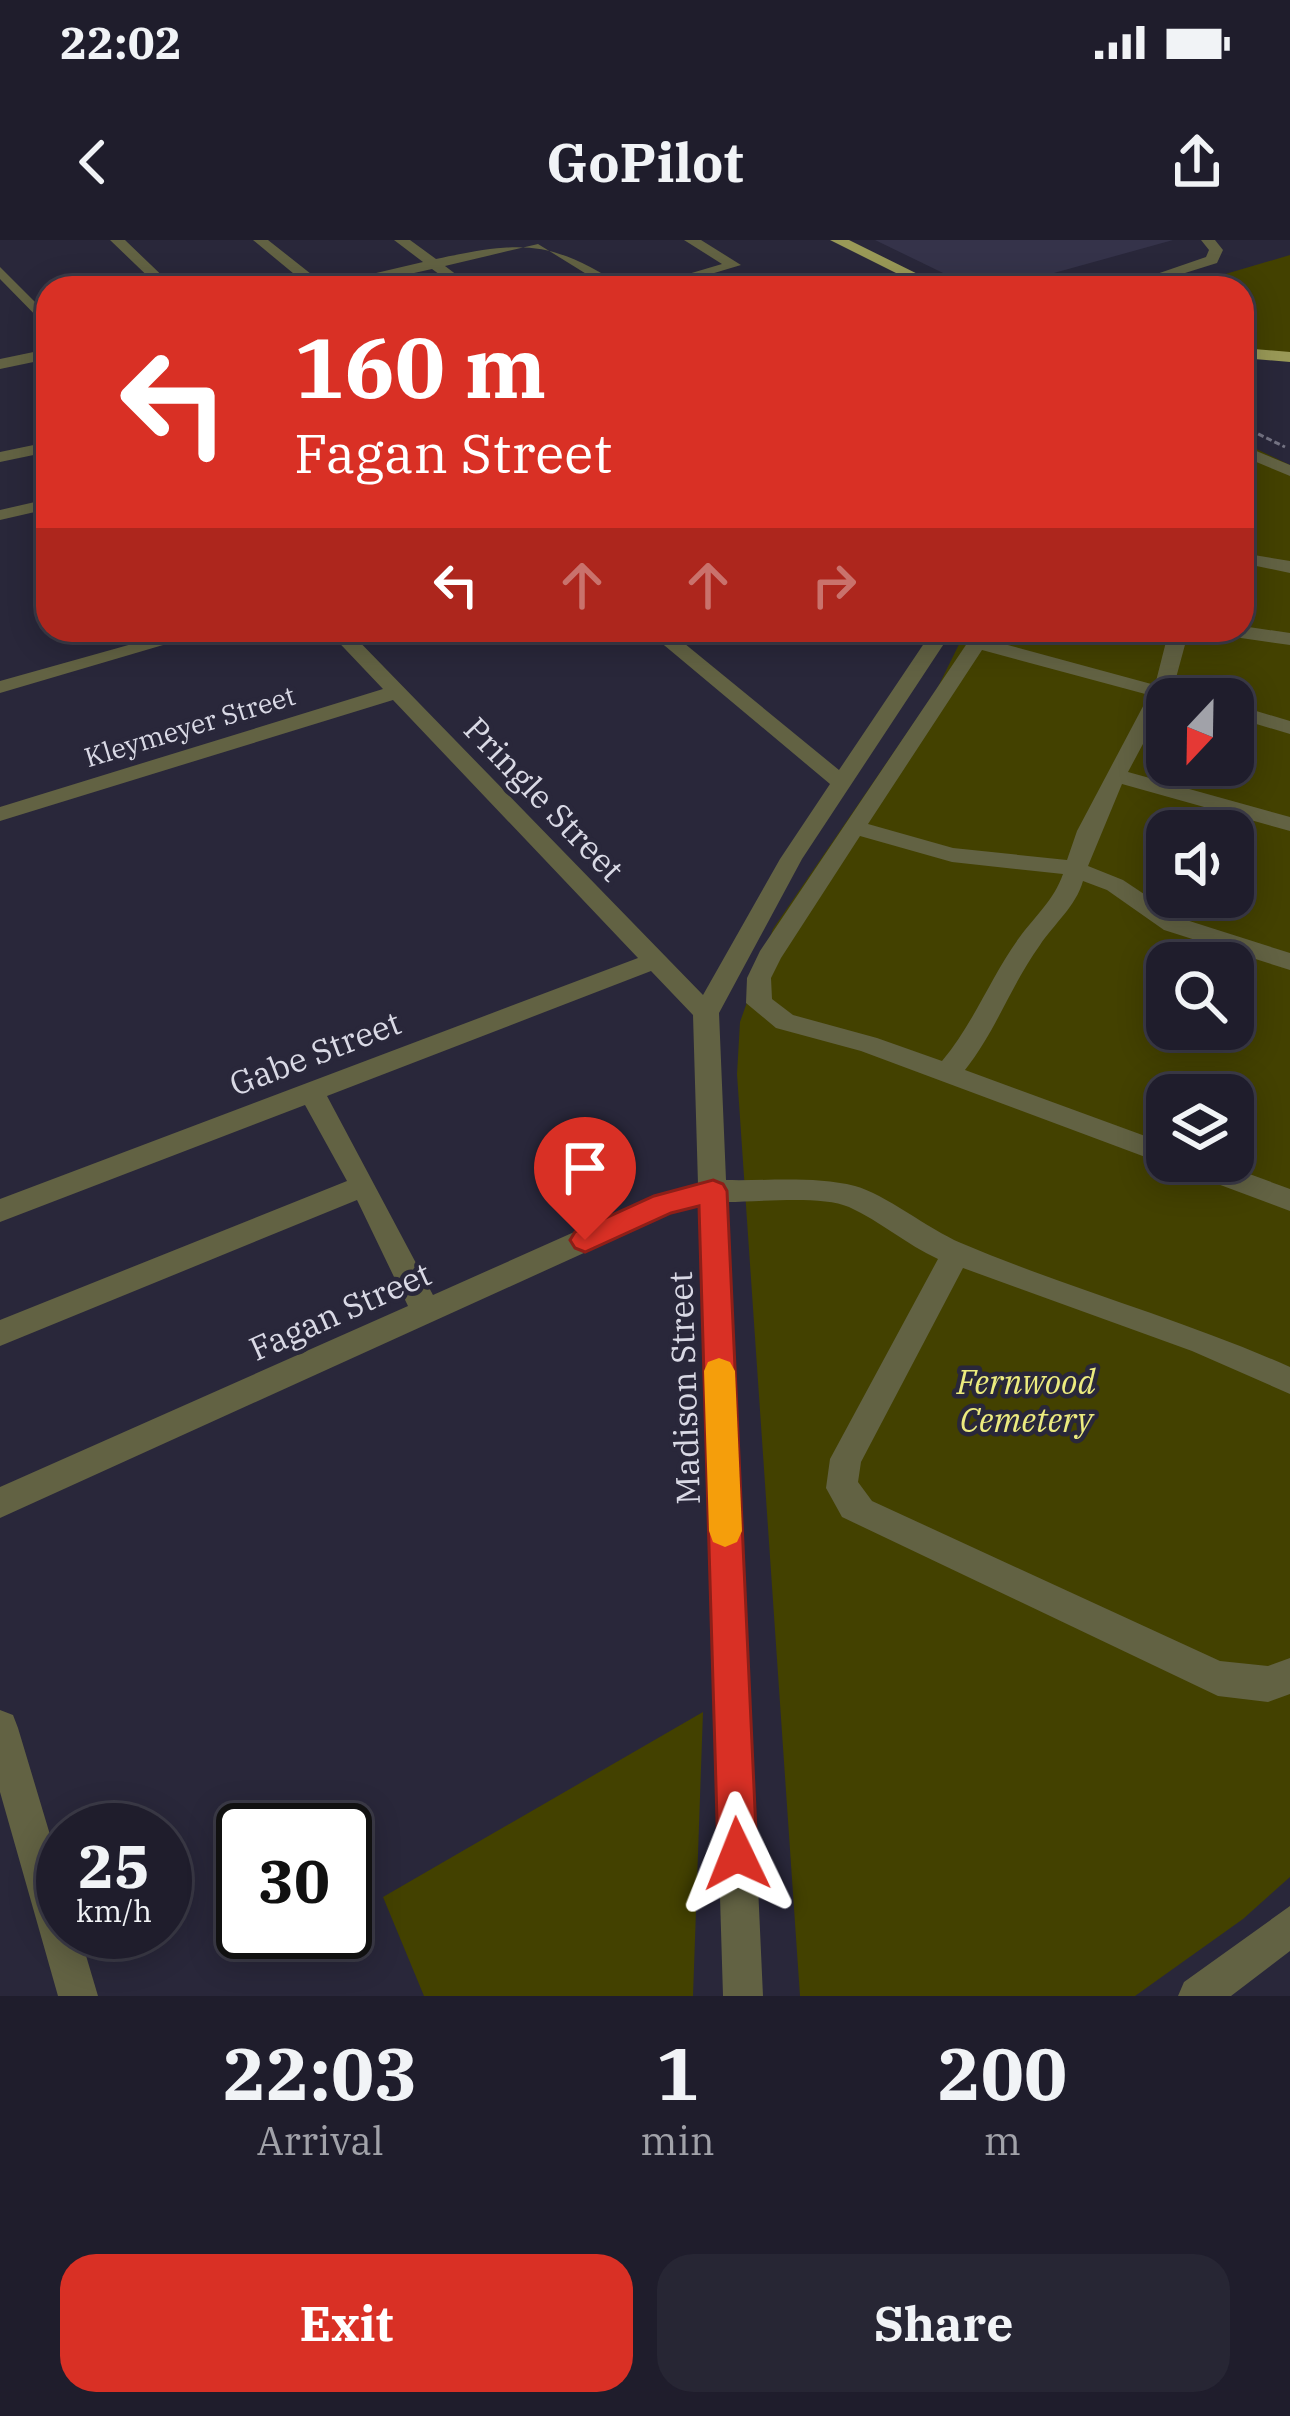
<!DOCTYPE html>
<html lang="en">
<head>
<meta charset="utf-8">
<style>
	:root { --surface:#1f1d2c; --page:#272634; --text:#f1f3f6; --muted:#a1a2a9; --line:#3c3b48; --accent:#d93025 }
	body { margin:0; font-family:"IBM Plex Serif",serif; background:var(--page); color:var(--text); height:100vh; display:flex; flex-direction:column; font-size:45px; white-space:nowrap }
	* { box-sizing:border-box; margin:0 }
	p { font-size:39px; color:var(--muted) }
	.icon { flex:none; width:66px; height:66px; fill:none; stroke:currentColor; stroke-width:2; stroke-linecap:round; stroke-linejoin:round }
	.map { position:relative; height:1756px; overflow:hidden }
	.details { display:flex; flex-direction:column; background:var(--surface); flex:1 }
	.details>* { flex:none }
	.hud { position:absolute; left:36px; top:36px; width:1218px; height:366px; border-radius:36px; box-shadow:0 6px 30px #0003,0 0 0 3px var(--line); background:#d93025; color:#fff; overflow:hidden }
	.needle { width:78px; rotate:202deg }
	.fabs { position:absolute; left:1146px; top:438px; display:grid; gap:24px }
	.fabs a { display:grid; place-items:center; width:108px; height:108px; border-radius:24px; background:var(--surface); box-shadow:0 6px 30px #0003,0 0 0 3px var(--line); font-size:60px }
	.speed { position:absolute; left:36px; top:1563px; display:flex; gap:24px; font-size:60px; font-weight:700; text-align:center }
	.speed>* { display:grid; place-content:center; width:156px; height:156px; border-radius:50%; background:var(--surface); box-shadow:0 6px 30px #0003,0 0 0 3px var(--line); line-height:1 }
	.speed small { font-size:30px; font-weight:400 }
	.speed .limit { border:6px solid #111; border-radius:18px; background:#fff; color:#111 }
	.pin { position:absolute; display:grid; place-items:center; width:102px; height:102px; color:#fff; margin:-123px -51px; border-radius:50% 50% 50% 0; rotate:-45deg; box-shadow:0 0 12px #0007 }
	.pin .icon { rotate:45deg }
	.me { position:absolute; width:132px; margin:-66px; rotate:358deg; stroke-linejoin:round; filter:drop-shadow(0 0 9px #0008) }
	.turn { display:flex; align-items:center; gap:42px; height:252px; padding:0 60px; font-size:54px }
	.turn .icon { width:156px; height:156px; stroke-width:2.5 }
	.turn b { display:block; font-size:84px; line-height:102px }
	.lanes { display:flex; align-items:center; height:114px; padding:0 60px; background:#0003; justify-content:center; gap:60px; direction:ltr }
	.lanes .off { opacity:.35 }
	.eta { display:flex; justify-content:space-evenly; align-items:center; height:204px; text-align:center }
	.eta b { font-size:72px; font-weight:700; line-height:84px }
	.action { display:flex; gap:24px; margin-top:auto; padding:24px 60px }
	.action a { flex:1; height:138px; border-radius:36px; background:var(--accent); color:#fff; font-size:48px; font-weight:700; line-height:138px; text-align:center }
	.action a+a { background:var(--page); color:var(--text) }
	.status { display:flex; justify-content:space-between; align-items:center; height:84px; padding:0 60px; background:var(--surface); direction:ltr }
	.status svg { height:33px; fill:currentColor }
	header { display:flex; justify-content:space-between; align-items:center; height:156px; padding:0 60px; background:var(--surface); font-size:54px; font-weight:700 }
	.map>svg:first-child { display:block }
	.built { fill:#35334a }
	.green { fill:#434100; fill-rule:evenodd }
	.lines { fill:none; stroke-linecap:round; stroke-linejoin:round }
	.path { stroke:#757484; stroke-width:3; stroke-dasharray:6 3; stroke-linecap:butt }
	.minor { fill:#626243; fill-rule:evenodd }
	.major { fill:#999957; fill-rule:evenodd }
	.route { fill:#d93025; stroke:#8d1f18; stroke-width:3 }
	.slow { fill:#f59e0b }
	.labels { text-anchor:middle; stroke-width:9; stroke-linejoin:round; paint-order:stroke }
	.far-street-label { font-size:27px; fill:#d9d9e5; stroke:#29273a }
	.street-label { font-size:33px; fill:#d9d9e5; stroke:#29273a }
	.park-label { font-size:33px; font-style:italic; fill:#eceb7e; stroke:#29273a }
</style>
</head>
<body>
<div class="status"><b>22:02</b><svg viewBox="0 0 49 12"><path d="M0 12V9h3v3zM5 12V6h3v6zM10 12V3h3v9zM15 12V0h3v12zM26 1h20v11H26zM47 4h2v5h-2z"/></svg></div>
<header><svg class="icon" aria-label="back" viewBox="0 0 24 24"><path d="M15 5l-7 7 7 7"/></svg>GoPilot<svg class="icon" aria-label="share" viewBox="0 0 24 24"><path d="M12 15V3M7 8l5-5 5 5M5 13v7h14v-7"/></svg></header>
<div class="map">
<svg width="1290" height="1756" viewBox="0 0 1290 1756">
	<rect width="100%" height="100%" fill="#29273a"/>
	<!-- built -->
	<path class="built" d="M875 0H1173L1000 48H974Z"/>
	<!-- green -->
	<path class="green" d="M1290 15V115L1242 110V48H1178Z
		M1242 202 1290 225V1637L1243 1679 1135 1756H800L737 834 740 782 773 689 937 449 966 390H1242ZM1167 459H1233V525H1167ZM1167 591H1233V657H1167ZM1167 723H1233V789H1167ZM1167 855H1233V921H1167Z
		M703 1472 693 1756H424L383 1657Z"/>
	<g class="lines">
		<!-- path -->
		<path class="path" d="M1242 186 1285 207"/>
		<!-- minor -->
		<path class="minor" d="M110 0H125L175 48H160Z
			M253 0H268L325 45 423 22 394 0H410L436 19C525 0 550 0 626 48H609L538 4 445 26 474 48H458L432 29 347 48H311Z
			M684 0H701L741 25 664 48H641L722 24Z
			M1201 0H1215L1223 10 1217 23 1137 48H1116L1206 17 1209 10Z
			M0 27 48 75V88L0 39Z
			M48 109V119L0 129V119Z
			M48 202V212L0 222V212Z
			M1242 205 1290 225V236L1242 216Z
			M48 259V269L0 280V270Z
			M1242 313 1290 321V333L1242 323Z
			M1242 386 1290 393V405L1227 396 1217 390H1242Z
			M182 390H214L0 453V441Z
			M327 390H348L703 755 780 619 830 544 646 390H668L839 530 933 390H953L802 619 719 773 726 940C768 941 814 936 855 946 885 954 928 989 961 1003 1069 1049 1182 1079 1290 1127V1154L1192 1111 963 1028 861 1222 858 1242 872 1261 1220 1421 1268 1426 1290 1418V1454L1268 1462 1218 1456 842 1277 826 1248 830 1219 938 1019C907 1005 880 981 849 967 821 955 760 962 727 962L763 1756H723L699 966 672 973 0 1278V1247L408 1066 357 960 0 1106V1080L347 941 305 865 0 982V959L638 718 393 460 0 581V567L383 449ZM651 731 693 775 698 944 655 956 433 1055 327 856Z
			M976 390H996L989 400 1155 445 1169 390H1189L1173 449 1196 459H1167L1128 532 1290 577V591L1122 544 1088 626 1123 640 1180 678 1290 713V730L1164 690 1107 650 1083 641C1076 666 1054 684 1040 705 1011 745 996 791 965 830L1167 904V921H1214L1290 949V971L861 811 776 788 746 763 747 738 760 711ZM982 410 1149 455 1077 591 1067 620 953 608 868 584ZM860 596 952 622 1063 634C1054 660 1035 676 1019 698 990 738 974 783 942 821L877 798 793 775 772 759 771 738 781 718Z
			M1233 464 1290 481V494L1233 477Z
			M0 1470 13 1475 18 1488 63 1638V1692H79L98 1756H58L0 1552Z
			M1290 1666V1711L1231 1756H1178L1184 1742Z"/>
		<!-- major -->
		<path class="major" d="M830 0H849L946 48H926Z
			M1242 108 1290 112V122L1242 118Z"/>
	</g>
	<!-- route -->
	<path class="route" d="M713 940 723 944 727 951 757 1614 751 1628 737 1633 724 1628 718 1614 699 966 671 973 585 1012 575 1008 570 1000 575 992 654 956Z"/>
	<!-- slow -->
	<path class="slow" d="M719 1118 730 1122 735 1131 742 1291 737 1302 725 1307 713 1302 709 1291 704 1131 708 1122Z"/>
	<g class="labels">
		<!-- far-street labels -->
		<g class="far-street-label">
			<text transform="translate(190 487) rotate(-17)" y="9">Kleymeyer Street</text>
		</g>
		<!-- street labels -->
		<g class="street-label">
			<text transform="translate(544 559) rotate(46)" y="12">Pringle Street</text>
			<text transform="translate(315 813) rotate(-21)" y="12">Gabe Street</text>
			<text transform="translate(340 1071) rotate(-24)" y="12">Fagan Street</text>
			<text transform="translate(684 1148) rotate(-92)" y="12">Madison Street</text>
		</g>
		<!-- park labels -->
		<g class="park-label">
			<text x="1026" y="1154">Fernwood<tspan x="1026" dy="38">Cemetery</tspan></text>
		</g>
	</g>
</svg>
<div class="fabs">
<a><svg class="needle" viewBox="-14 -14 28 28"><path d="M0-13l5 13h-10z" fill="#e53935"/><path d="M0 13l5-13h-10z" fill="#a1a2a9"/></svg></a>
<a><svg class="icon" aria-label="sound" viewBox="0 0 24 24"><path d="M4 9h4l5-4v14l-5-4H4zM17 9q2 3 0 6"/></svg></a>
<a><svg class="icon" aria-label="search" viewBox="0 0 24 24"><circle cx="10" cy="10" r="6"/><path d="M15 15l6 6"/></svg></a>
<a><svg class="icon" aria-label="layers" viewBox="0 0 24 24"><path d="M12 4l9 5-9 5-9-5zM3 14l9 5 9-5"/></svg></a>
</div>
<div class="speed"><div>25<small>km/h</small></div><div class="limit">30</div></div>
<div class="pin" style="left:585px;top:1000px;background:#d93025"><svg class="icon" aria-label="arrive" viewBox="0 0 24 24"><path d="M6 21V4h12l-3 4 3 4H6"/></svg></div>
<svg class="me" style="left:737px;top:1614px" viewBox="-20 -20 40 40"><path d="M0-17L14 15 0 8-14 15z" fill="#d93025" stroke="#fff" stroke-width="4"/></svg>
<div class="hud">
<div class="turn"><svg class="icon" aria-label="left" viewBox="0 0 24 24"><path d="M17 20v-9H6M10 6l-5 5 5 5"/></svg><div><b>160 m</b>Fagan Street</div></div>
<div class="lanes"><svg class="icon" aria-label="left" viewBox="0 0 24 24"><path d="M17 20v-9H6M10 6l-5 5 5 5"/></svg><svg class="icon off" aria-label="ahead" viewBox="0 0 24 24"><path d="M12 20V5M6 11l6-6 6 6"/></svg><svg class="icon off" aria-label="ahead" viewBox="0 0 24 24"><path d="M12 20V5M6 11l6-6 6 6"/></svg><svg class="icon off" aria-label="right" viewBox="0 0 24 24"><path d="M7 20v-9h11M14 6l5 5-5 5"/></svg></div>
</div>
</div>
<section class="details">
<div class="eta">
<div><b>22:03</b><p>Arrival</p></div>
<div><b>1</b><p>min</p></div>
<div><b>200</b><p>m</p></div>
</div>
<div class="action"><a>Exit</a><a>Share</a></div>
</section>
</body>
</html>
